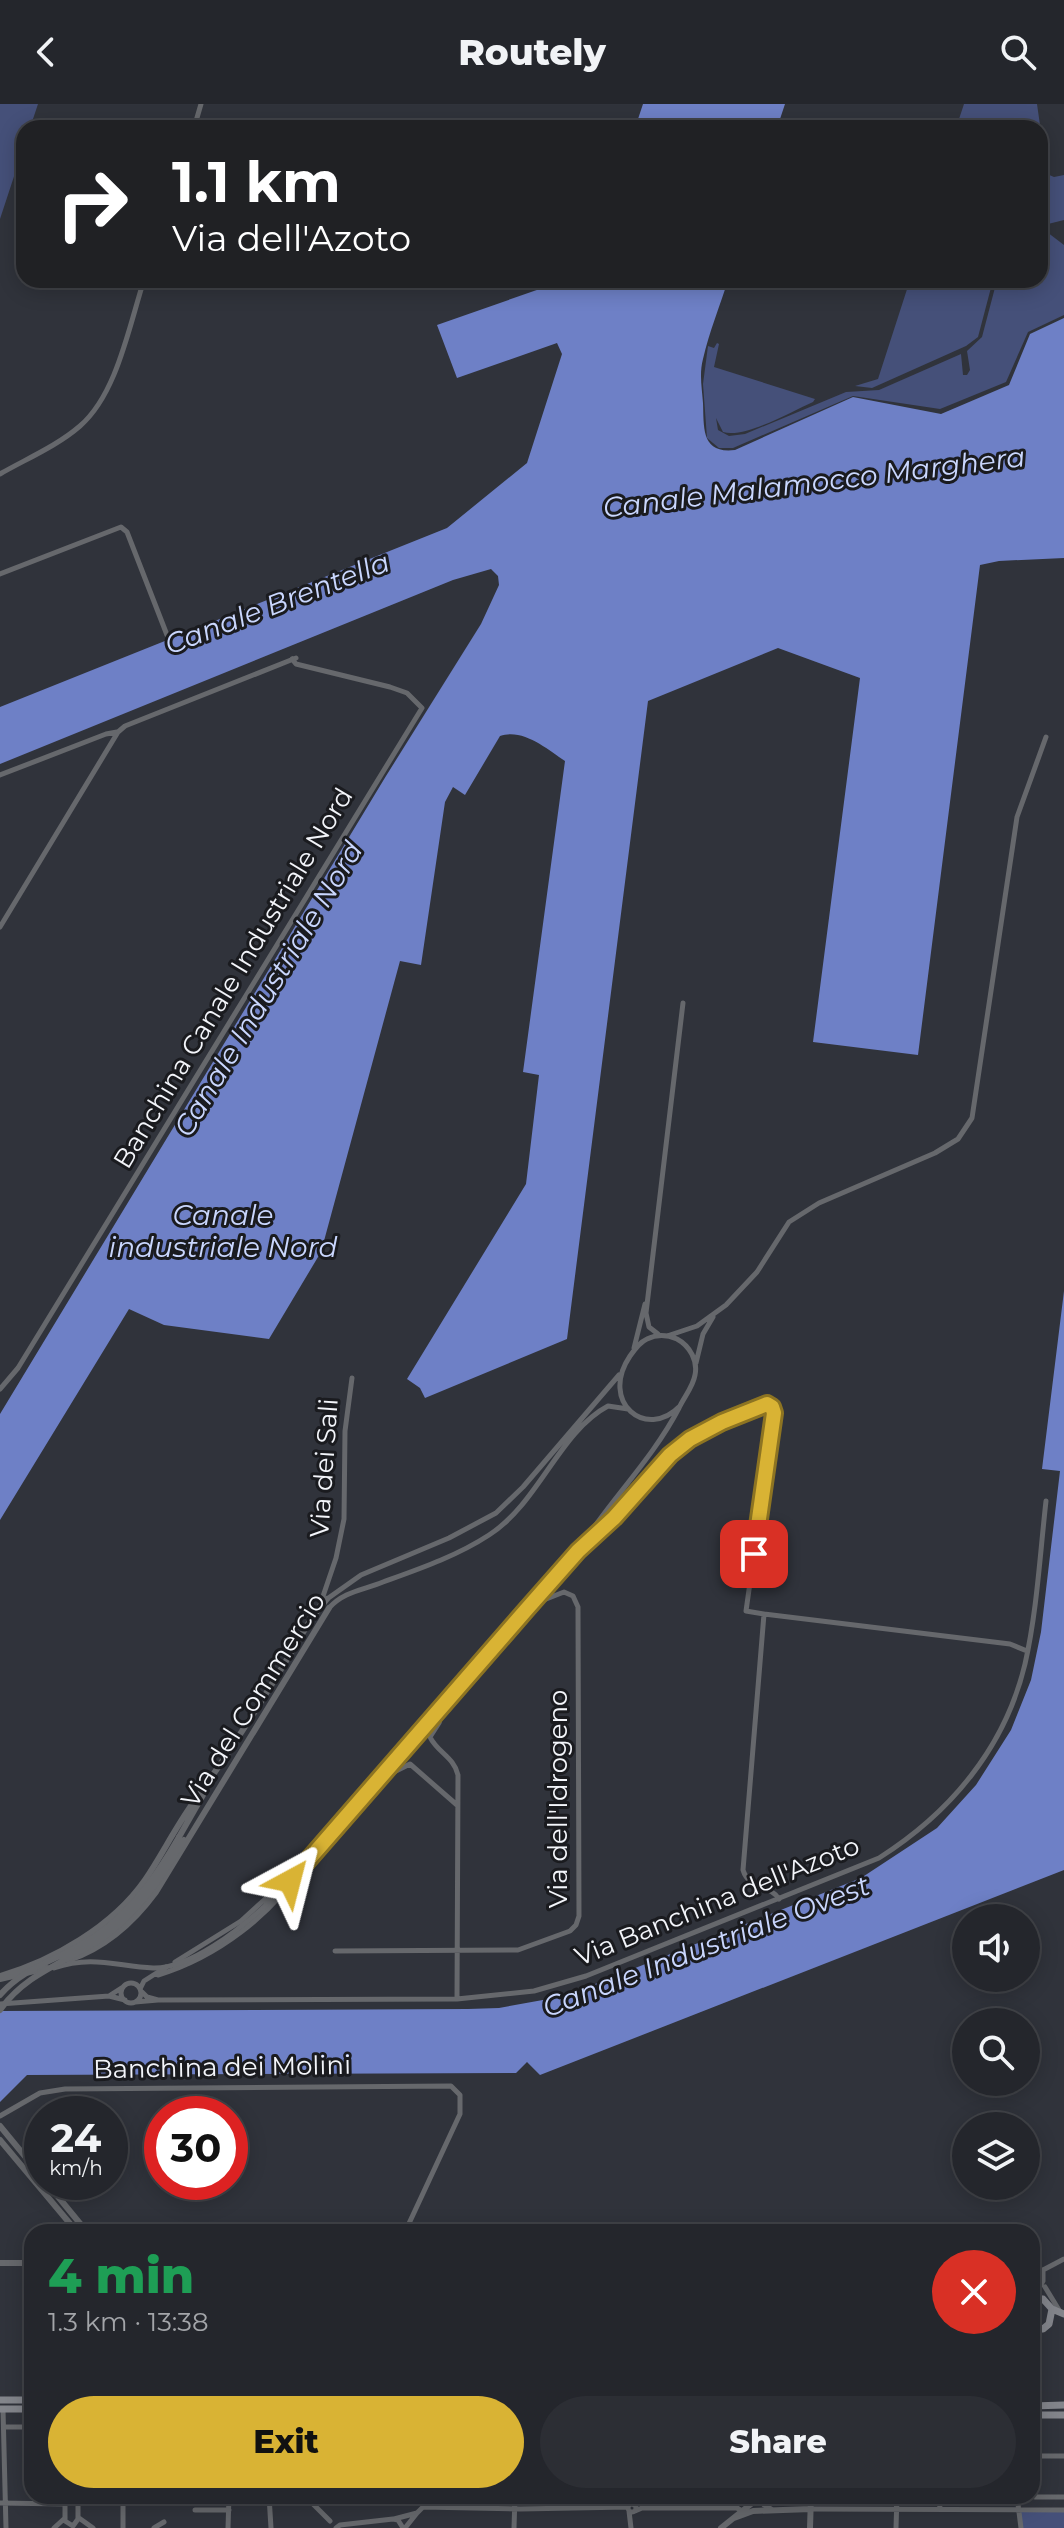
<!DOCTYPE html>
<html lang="en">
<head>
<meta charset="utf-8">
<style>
	:root { --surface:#24262c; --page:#2c2e34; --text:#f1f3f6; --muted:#a3a5a9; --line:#414348; --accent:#d9b334 }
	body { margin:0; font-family:Montserrat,sans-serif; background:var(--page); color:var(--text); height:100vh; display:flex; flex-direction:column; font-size:30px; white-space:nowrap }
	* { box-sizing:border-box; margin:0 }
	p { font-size:26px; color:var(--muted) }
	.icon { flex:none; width:44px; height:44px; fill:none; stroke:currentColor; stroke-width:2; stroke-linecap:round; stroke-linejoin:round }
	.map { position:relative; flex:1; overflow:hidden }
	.details { position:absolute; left:24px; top:2120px; width:1016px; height:280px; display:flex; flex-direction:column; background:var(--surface); border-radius:24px; box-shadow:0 4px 20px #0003,0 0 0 2px var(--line) }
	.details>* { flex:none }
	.guide { position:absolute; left:16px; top:16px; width:1032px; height:168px; border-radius:24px; box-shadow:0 4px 20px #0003,0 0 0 2px var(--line); background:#202124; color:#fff; overflow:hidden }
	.buttons { position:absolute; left:952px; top:1800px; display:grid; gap:16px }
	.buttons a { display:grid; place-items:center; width:88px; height:88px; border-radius:50%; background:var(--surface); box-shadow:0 4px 20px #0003,0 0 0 2px var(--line); font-size:40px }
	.speed { position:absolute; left:24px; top:1992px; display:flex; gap:16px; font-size:40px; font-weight:700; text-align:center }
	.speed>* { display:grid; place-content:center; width:104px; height:104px; border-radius:50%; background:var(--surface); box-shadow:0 4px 20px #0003,0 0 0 2px var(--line); line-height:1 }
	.speed small { font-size:20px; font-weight:400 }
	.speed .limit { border:12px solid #d22; background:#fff; color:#111 }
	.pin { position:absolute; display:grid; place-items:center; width:68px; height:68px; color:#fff; margin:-34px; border-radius:16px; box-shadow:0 4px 12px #0006 }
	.me { position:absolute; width:88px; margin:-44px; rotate:38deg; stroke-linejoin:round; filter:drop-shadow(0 0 6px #0008) }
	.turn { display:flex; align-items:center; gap:28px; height:168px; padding:0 24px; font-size:36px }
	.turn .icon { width:104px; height:104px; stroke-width:2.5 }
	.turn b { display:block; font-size:56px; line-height:68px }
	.round { display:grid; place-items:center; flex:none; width:84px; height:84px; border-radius:42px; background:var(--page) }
	.head { display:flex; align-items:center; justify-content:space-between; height:136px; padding:0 24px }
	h1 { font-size:48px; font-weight:800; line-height:60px; color:#1e9e55 }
	.action { display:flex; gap:16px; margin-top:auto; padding:16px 24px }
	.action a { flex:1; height:92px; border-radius:48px; background:var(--accent); color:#111; font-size:32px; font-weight:800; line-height:92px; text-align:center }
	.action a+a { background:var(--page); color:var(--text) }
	header { display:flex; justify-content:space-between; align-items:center; height:104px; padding:0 24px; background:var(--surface); font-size:36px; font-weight:800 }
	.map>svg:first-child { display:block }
	.green { fill:#455079 }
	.water { fill:#6e80c6 }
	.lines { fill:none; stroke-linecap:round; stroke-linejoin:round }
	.pedestrian { stroke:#66686c; stroke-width:4 }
	.minor { stroke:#66686c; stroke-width:5 }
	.tertiary { stroke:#66686c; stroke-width:6 }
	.secondary { stroke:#83858b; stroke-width:7 }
	.minor-bridge { stroke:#66686c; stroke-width:5 }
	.tertiary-bridge { stroke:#66686c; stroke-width:6 }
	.route-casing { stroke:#8d7422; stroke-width:20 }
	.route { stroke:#d9b334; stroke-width:14 }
	.labels { text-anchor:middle; stroke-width:6; stroke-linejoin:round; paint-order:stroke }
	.street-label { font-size:26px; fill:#f3f5fa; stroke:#1a1b1f }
	.water-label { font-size:28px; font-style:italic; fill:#cad7fe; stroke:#1a1b1f }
</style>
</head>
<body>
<header><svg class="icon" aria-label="back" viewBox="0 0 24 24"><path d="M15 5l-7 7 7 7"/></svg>Routely<svg class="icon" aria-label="search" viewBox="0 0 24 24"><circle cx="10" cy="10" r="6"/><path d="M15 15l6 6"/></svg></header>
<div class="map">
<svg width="1064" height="2424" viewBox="0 0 1064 2424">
	<rect width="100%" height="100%" fill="#30333b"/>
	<!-- green -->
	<path class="green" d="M0 0H38L30 24H24V42L0 115Z
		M964 0H1037L1047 70 1054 73 1064 71V116L1040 122V24H956Z
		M1043 125 1064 141V211L1028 228 1006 278 940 305 853 292 733 344H719L707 334 703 280 708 242 714 244 717 239 719 240 714 263 815 295 813 298C792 307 745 335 723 328L716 314 718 326 729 332 745 330 846 288 879 286 961 250 963 271H967L970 266 967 247 982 233 997 176H1040V126Z
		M910 176H993L978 233 966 242 872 284 855 282 878 275Z
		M1020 2407 1064 2408V2424H1023Z"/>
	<!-- water -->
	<path class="water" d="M643 0H785L777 24H635Z
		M558 176H728C720 202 709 228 703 255 699 270 702 284 703 299 704 324 701 350 735 346L853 293 941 310 1009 281 1030 230 1064 214V454L999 457 980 461 918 951 813 938 860 574 778 544 648 597 567 1235 425 1294 420 1284 407 1275 526 1080 539 971 523 968 565 657C547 645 523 624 500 632L465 691 453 683 445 698 421 861 400 857 321 1148 269 1235 164 1221 129 1205 0 1416V1310L386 672 481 520 499 481 498 472 491 465 453 476 0 660V603L447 424 527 359 562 250 557 239 457 274 437 221 554 180Z
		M1064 1187V1766L540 1971 527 1958 516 1969 27 1971 0 1998V1907L468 1905 499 1904 565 1892 861 1774 937 1724 976 1681 1011 1626 1031 1576 1041 1528 1060 1367 1042 1365Z"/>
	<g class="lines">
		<!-- pedestrian -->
		<path class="pedestrian" d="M1035 2352V2318"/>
		<!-- minor -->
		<path class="minor" d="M194 24 201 0
			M0 370C26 355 57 342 80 322 117 290 129 222 144 176
			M0 470 121 423 127 428 167 531
			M0 671 106 630 117 628
			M0 823 118 628 125 622 296 554
			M658 1230 649 1223 646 1209 683 899
			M667 1232 697 1222 726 1201 757 1168 789 1118 819 1099 935 1049 958 1035 972 1014 1017 713 1046 633
			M634 1244 645 1200
			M696 1259 703 1230 713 1213
			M0 1285 18 1264 422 604 407 589 390 583 296 560 292 555
			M583 1439C613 1393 653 1354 679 1304 684 1293 693 1283 695 1271 698 1257 690 1242 677 1235 668 1231 657 1230 647 1235 640 1238 635 1245 630 1252 599 1298 646 1337 680 1302
			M327 1495 361 1471 449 1434 496 1409 523 1383 619 1271
			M320 1501 336 1454 344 1415 345 1327 352 1274
			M329 1504C344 1487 364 1486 383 1478 419 1465 457 1452 489 1431 539 1399 559 1328 608 1302L628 1305
			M445 1598 439 1619 430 1633C437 1648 454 1653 458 1671L457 1895
			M376 1677 410 1660 457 1701
			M779 1795C770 1780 749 1786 743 1766L764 1510 1010 1540 1027 1547
			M266 1801 293 1774
			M335 1847 518 1846 570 1827 576 1821 579 1812 578 1503 573 1492 564 1488 536 1499
			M175 1858 241 1817 283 1779 578 1447 614 1414 670 1351 683 1340 722 1318 767 1300 774 1309 746 1507 764 1510
			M158 1871C217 1853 272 1811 306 1759
			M121 1889a10 10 0 1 1 20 0a10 10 0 1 1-20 0Z
			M123 1883 109 1892 125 1896
			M140 1885 144 1877 166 1863
			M158 1896 457 1895 534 1887 586 1872 879 1754C950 1709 1005 1644 1025 1560 1037 1507 1040 1450 1046 1397
			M135 1898 158 1896 147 1893 142 1888
			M0 1900 109 1892
			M0 2012 40 1989 65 1985 451 1982 460 1991V2010L405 2128
			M1032 2165 1043 2166 1064 2155
			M1045 2183 1059 2206
			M1033 2194 1043 2177V2166
			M3 2305 6 2424
			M4 2323H32
			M1064 2352H1035V2393H1064
			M269 2392 271 2424
			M305 2392 330 2417
			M632 2392 634 2401
			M697 2392V2404
			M767 2392 764 2401 771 2405
			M939 2392 940 2405
			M1017 2392 1021 2424
			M72 2395 78 2398V2415L73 2422 65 2417V2398Z
			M0 2399 65 2400
			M628 2404a4 4 0 1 1 8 0a4 4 0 1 1-8 0Z
			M423 2403 520 2405 628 2403
			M811 2405 1064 2406
			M195 2406H229
			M629 2407 631 2424
			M635 2407 642 2404H737L742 2407
			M417 2409 434 2392
			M79 2414 93 2424
			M394 2415 417 2409 405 2424
			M54 2424 65 2414
			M123 2424V2392
			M154 2424 164 2418
			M228 2424 229 2392
			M336 2424 340 2421 393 2415 398 2416 403 2424
			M514 2424 515 2392
			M896 2424 897 2392"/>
		<!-- tertiary -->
		<path class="tertiary" d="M179 1733 203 1691
			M69 1856C104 1844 134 1818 156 1788L329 1504
			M0 1872C53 1857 113 1822 145 1776 162 1751 175 1724 193 1699 236 1640 274 1578 311 1515L327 1495
			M0 1875 47 1864
			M0 2022 42 2073
			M0 2036 77 2128
			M46 2078 87 2128
			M0 2159H32
			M734 2414 753 2407 811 2405
			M721 2424 761 2392
			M810 2424 811 2392"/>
		<!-- secondary -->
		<path class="secondary" d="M1032 2194 1043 2195 1052 2205 1064 2210
			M1032 2225H1043L1049 2220 1052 2205
			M1032 2231 1035 2244 1032 2295
			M0 2296H32
			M1032 2302 1064 2301
			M0 2305H32
			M1032 2311H1064"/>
		<!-- minor-bridge -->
		<path class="minor-bridge" d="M54 1864C92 1851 116 1862 153 1864 190 1865 240 1825 266 1801"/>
		<!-- tertiary-bridge -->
		<path class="tertiary-bridge" d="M0 1891C22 1866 50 1858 79 1842 125 1817 153 1778 179 1733
			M0 1906C26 1869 65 1859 101 1835 138 1810 161 1774 184 1736"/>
	</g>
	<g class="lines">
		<defs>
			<path id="route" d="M290 1777 526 1506 578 1447 614 1414 670 1351 690 1335 722 1318 767 1300 772 1303 774 1309 754 1450"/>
		</defs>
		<!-- route casing -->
		<use href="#route" class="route-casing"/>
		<!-- route -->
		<use href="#route" class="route"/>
	</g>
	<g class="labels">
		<!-- street labels -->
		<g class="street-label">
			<text transform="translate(233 874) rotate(-59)" y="9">Banchina Canale Industriale Nord</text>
			<text transform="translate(324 1364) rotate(-86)" y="9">Via dei Sali</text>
			<text transform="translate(253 1596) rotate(-58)" y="9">Via del Commercio</text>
			<text transform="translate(558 1695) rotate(-90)" y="9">Via dell'Idrogeno</text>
			<text transform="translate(717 1797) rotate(-22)" y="9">Via Banchina dell'Azoto</text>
			<text transform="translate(222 1963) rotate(-1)" y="9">Banchina dei Molini</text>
		</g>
		<!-- water labels -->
		<g class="water-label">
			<text transform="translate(814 378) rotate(-7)" y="10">Canale Malamocco Marghera</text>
			<text transform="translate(277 499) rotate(-21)" y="10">Canale Brentella</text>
			<text transform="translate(268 885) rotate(-59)" y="10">Canale Industriale Nord</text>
			<text x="223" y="1121">Canale<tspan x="223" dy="32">industriale Nord</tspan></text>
			<text transform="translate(706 1842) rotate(-21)" y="10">Canale Industriale Ovest</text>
		</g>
	</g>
</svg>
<div class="buttons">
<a><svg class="icon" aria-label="sound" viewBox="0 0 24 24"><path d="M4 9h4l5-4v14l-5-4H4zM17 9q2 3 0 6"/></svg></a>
<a><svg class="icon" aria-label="search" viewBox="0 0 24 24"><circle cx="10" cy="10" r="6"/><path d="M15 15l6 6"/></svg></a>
<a><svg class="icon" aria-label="layers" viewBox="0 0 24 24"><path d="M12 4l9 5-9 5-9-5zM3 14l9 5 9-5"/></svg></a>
</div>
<div class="speed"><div>24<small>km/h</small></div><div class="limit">30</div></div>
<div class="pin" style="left:754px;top:1450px;background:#d93025"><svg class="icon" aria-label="arrive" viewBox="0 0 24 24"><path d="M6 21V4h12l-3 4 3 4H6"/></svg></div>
<svg class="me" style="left:290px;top:1777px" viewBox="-20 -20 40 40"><path d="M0-17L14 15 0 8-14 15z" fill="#d9b334" stroke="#fff" stroke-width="4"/></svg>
<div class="guide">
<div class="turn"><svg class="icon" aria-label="right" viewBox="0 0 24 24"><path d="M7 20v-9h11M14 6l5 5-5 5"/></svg><div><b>1.1 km</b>Via dell'Azoto</div></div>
</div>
<section class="details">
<div class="head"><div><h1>4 min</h1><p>1.3 km · 13:38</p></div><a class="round" style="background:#d93025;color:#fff"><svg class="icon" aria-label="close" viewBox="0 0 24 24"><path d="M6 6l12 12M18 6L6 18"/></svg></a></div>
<div class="action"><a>Exit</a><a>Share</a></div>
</section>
</div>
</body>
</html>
